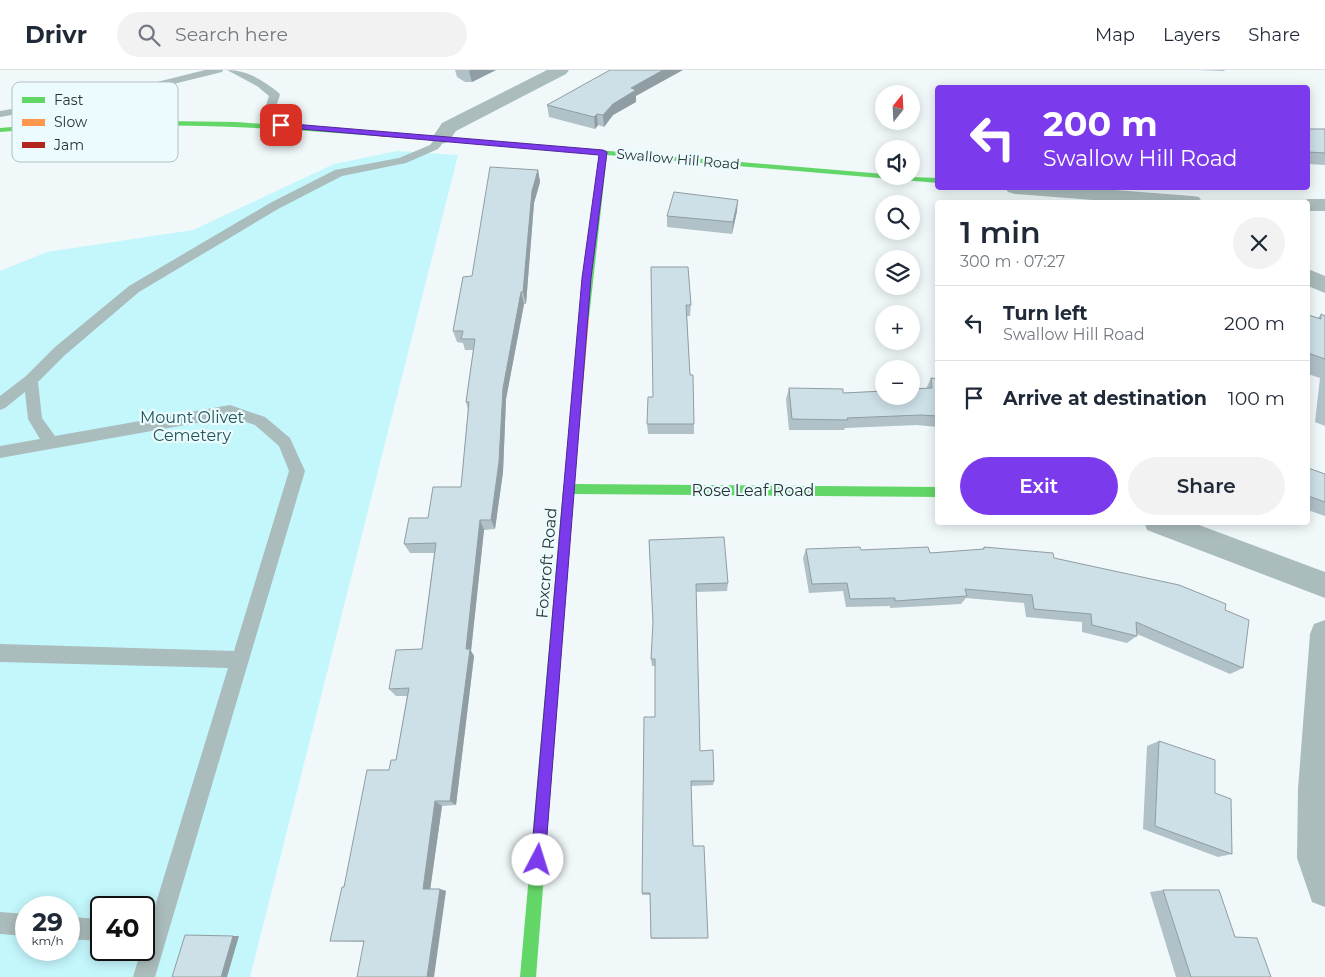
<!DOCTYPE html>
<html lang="en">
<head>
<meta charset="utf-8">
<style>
	:root { --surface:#fff; --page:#f2f2f3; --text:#1f2937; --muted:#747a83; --line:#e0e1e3; --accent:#7c3aed }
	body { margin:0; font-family:Montserrat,sans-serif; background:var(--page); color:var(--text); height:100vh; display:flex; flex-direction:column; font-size:19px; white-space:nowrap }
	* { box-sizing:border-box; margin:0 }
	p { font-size:16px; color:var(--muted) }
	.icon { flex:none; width:28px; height:28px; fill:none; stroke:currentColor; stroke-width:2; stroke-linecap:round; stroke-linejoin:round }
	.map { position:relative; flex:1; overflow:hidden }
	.panel { position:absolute; left:935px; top:130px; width:375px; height:325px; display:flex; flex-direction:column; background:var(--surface); border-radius:5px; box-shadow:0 2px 12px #0003 }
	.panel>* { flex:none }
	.top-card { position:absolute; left:935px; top:15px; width:375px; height:105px; border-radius:5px; box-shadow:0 2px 12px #0003; background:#7c3aed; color:#fff; overflow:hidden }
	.needle { width:32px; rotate:18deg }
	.buttons { position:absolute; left:875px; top:15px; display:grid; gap:10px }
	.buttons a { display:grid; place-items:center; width:45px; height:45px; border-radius:50%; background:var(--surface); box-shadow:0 2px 12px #0003; font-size:25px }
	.speed { position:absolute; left:15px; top:826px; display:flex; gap:10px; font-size:25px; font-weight:700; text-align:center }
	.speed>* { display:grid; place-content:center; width:65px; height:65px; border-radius:50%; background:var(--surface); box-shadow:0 2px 12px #0003; line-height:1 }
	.speed small { font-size:12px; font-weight:400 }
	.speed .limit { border:2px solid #111; border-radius:8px; background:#fff; color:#111 }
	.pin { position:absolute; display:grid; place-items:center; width:42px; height:42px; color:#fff; margin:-21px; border-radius:10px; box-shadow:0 2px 8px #0006 }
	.me { position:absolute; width:55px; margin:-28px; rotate:5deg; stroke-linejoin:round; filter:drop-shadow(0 0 4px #0008) }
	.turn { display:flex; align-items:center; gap:18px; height:105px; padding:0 25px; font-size:22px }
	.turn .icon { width:65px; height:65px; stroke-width:2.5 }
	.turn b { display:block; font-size:35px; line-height:42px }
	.round { display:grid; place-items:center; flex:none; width:52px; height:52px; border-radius:26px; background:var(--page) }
	.overview { display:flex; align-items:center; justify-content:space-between; height:85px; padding:0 25px }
	h1 { font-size:30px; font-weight:600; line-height:38px }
	.cta { display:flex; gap:10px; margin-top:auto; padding:10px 25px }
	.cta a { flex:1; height:58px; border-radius:30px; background:var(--accent); color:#fff; font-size:20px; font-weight:600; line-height:58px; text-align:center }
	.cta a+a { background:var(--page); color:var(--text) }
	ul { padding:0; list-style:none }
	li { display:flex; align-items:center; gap:15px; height:75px; padding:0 25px; border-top:1px solid var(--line) }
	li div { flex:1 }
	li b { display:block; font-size:19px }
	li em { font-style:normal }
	header { display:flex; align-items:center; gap:30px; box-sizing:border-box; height:70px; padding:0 25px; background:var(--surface); border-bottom:1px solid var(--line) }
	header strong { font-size:24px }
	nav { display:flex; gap:28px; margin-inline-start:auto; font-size:18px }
	.search { width:350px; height:45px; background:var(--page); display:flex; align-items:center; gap:12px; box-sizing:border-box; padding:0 18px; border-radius:28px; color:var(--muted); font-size:19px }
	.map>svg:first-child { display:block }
	.green { fill:#c3f7fc; fill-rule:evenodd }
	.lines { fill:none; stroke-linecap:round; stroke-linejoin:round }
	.lane { fill:#aabcbb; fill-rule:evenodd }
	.street { fill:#aabcbb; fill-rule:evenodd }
	.fast { fill:#63d668; fill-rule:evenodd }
	.slow { fill:#ff974d; fill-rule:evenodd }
	.jam { fill:#b3261e; fill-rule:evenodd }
	.wall { fill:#b0c1c7 }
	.shaded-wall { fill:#909da2 }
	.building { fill:#cde0e7; stroke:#909da2 }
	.route { fill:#7c3aed; stroke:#51269a }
	.labels { text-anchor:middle; stroke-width:4.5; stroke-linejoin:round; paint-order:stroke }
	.far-street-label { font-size:14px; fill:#293334; stroke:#ecfcfe }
	.park-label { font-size:16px; fill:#215559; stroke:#ecfcfe }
	.street-label { font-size:16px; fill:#293334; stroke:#ecfcfe }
	.key { fill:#ecfcfe; stroke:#b2c0c1; stroke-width:1 }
	.key-label { font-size:14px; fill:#293334 }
</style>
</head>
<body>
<header>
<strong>Drivr</strong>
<div class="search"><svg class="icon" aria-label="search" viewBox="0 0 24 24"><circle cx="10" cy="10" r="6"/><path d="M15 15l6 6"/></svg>Search here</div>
<nav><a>Map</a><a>Layers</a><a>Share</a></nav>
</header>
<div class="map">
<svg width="1325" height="907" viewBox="0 0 1325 907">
	<rect width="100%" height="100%" fill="#f0f8fa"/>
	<!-- green -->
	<path class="green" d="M397 81 458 85 250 907H0V201L47 182 193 160 334 94ZM26 838H69V880H26ZM101 838H144V880H101Z"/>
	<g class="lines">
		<!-- lane -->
		<path class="lane" d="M205 0H223L222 2 141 22 129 50 124 53 119 50 130 24 0 47V41L137 17Z
			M227 0C247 0 263 10 279 23L280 25 269 56 265 57 260 54 269 26 257 16Z
			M441 65 447 68 438 79 406 93 342 106 278 139 139 222 65 285 38 312 42 348 55 366 230 335 265 347 290 368 305 401 155 907H133L141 880H144V872L228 598 0 592V574L234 581 289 401 279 376 255 355 230 347 0 388V376L40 369 28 349 25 322 5 338 0 340V326L26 306 55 277 129 216 270 133 335 100 399 88 430 75 437 66Z
			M0 842 26 844V866L0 864Z
			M69 847 101 849V871L69 869Z"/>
		<!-- street -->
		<path class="street" d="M547 0H569L566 4 456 61 448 72 441 74 434 72 432 68 442 53Z
			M1005 118H1089L1192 126 1199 127 1202 132H1118L1015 124 1008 122Z
			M1308 129H1325V141H1308V132H1299Z
			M1308 199 1325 206V223L1308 216Z
			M1144 452H1191L1325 502V528L1147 460Z
			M1325 550V837L1312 832 1297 788 1298 719 1310 564 1314 554Z"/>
		<!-- fast -->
		<path class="fast" d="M94 50 236 52 377 62 381 64 377 66C251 56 126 50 0 62V58Z
			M490 71 884 104V106L938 108V113L607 85 589 248 584 251 579 248 599 84 493 75H490Z
			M570 402 574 403 575 414 938 417V427L574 424 536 907H520L563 419 566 403Z"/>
		<!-- slow -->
		<path class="slow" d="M584 245 589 248 575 406 574 409H566L565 406 579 248Z"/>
		<!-- jam -->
		<path class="jam" d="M374 62 493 71 497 73 493 75 377 66 373 64Z"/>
	</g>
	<!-- wall -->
	<path class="wall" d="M455 0H496L472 12H465L457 7Z
		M1198 0H1225L1224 1Z
		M636 26V32L613 45 604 57 598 55 595 59 549 47 547 35Z
		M1308 59H1325V95L1308 94Z
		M538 100 540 112 534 133 526 234H524L506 329 503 402 495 459 484 460 471 581 474 586 456 735 442 736 430 819H440L446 821 364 872 330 871 344 817 389 700 396 690 407 626H396L389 619 422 579 434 483H410L404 474 428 448 461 417 468 340 466 332 473 280H465L463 273 457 272 453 261Z
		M737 141 732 164 667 157V146Z
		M688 197 691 235 690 246H687L690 305 694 354V364H648L647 354 653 327Z
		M1321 244 1325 246V356L1315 352 1320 308 1308 304V245L1318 248Z
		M931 308 938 309V357L917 355 845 358 844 360H789L786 329 789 318 843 323 926 319Z
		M1308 398 1325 404V446L1308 440Z
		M649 470 728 513 727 521 696 522 700 681 714 711 713 715 691 716 693 776 708 868H707L651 869 650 825H642V823L655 647V596H652L651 589 653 554Z
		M984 477 1054 488 1225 540 1243 598 1230 604 1137 564V566L1127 573 1082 562V552L1026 547 1024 533 966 528 961 534 890 538V536L846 537 843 521 809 523 803 488 806 479 930 483 982 480Z
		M1159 671 1215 723 1232 784 1218 787 1143 759 1147 676Z
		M1163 820 1235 867 1271 907H1176L1150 822Z"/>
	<!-- shaded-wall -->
	<path class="shaded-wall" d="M470 0H496L472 12 469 1Z
		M663 0H683L636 26V32L613 45 604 57 603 45 613 34 631 18Z
		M597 44 598 55 595 59 594 47Z
		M538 100 540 112 534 133 526 234 523 222 532 121Z
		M738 130 737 141 732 164 733 152Z
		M521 222 524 234 506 329 503 402 495 459 491 450 503 318Z
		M480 450 484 460 471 581 474 586 456 735 450 731Z
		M435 731 442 736 430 821 423 819Z
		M440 819 446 821 434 907H427Z
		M233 866H239L227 907H221Z"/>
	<!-- building -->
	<path class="building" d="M610 0H663L631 18 636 20 613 34 603 45 597 44 594 47 547 35Z
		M1308 59H1325V83L1308 82Z
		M490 97 538 100 532 121 523 222H521L503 318 499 392 491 450H480L466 579H470L450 731H435L423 819H440L427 907H357L364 871H330L342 817H344L367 700H389L391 690H396L409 618 389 619 396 580 422 579 436 473 404 474 409 448H428L433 417H461L469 332H466L475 269H461L463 261H453L463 207 472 206Z
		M674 122 738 130 733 152 667 146Z
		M651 197H688L691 235H686L690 305H693L694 354H647L648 327H653Z
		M1321 244 1325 246V289L1308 283V245L1321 249Z
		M931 308 938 309V346L921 345 847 348 848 350 792 349 789 318 843 319V323L884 321V326H911V319L932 318Z
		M1308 398 1325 404V432L1308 426Z
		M724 467 728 513 696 514 700 681 713 680 714 711H691L693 776H704L708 868H651L650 823H642L644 647H655V589H651L653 552 649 470Z
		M860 477 861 480 928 477 930 483 984 479V477L1053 483 1054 488 1179 515 1226 534 1225 540 1249 550 1243 598 1136 552 1137 566 1092 555 1091 544 1034 539 1032 525 965 519 967 526 895 531V528L850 529 847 513 812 514 806 479Z
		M1159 671 1215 690V723L1231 729 1232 784 1155 756Z
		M1163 820H1219L1235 867 1257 868 1271 907H1191Z
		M185 865 233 866 221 907H172Z"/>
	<!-- route -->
	<path class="route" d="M281 53 603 80 607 82 591 208 545 790 543 795 538 797 533 795 531 790 582 208 599 85 278 57 277 55Z"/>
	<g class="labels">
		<!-- far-street labels -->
		<g class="far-street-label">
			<text transform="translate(678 89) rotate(5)" y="5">Swallow Hill Road</text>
		</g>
		<!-- park labels -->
		<g class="park-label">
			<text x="192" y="353">Mount Olivet<tspan x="192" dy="18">Cemetery</tspan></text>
		</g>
		<!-- street labels -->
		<g class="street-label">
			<text x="753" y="426">Rose Leaf Road</text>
			<text transform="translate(546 493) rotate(-85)" y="6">Foxcroft Road</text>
		</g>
	</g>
	<!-- legend -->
	<rect x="12" y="12" width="166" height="80" rx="8" class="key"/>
	<rect x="22" y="27" width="23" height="6" fill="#63d668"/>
	<rect x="22" y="49" width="23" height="7" fill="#ff974d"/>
	<rect x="22" y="72" width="23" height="6" fill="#b3261e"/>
	<g class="key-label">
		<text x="54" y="35">Fast</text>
		<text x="54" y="57">Slow</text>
		<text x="54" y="80">Jam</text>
	</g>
</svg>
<div class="buttons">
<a><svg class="needle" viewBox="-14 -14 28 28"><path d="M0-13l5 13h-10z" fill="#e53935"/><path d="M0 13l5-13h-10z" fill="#747a83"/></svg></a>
<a><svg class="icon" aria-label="sound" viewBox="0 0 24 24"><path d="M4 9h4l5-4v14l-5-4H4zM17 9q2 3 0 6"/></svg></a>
<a><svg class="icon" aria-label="search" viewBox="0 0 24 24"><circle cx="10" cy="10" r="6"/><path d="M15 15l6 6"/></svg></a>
<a><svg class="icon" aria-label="layers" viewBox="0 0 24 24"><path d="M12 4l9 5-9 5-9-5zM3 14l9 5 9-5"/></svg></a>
<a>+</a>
<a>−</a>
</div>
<div class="speed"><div>29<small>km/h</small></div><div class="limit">40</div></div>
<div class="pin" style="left:281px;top:55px;background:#d93025"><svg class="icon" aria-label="arrive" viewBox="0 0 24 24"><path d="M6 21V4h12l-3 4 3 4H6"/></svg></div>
<svg class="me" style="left:538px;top:790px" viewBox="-20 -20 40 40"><circle r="19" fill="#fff"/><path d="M0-13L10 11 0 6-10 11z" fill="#7c3aed"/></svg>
<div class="top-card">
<div class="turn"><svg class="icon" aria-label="left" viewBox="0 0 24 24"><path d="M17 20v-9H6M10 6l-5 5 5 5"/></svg><div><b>200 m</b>Swallow Hill Road</div></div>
</div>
<section class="panel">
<div class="overview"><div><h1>1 min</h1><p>300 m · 07:27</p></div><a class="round"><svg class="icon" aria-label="close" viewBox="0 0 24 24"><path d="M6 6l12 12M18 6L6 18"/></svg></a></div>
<ul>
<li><svg class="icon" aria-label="left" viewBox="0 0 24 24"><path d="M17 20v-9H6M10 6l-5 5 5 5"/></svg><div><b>Turn left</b><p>Swallow Hill Road</p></div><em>200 m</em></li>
<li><svg class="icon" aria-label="arrive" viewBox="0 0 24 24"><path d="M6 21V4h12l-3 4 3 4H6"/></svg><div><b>Arrive at destination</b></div><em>100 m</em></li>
</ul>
<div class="cta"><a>Exit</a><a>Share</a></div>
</section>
</div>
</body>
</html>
